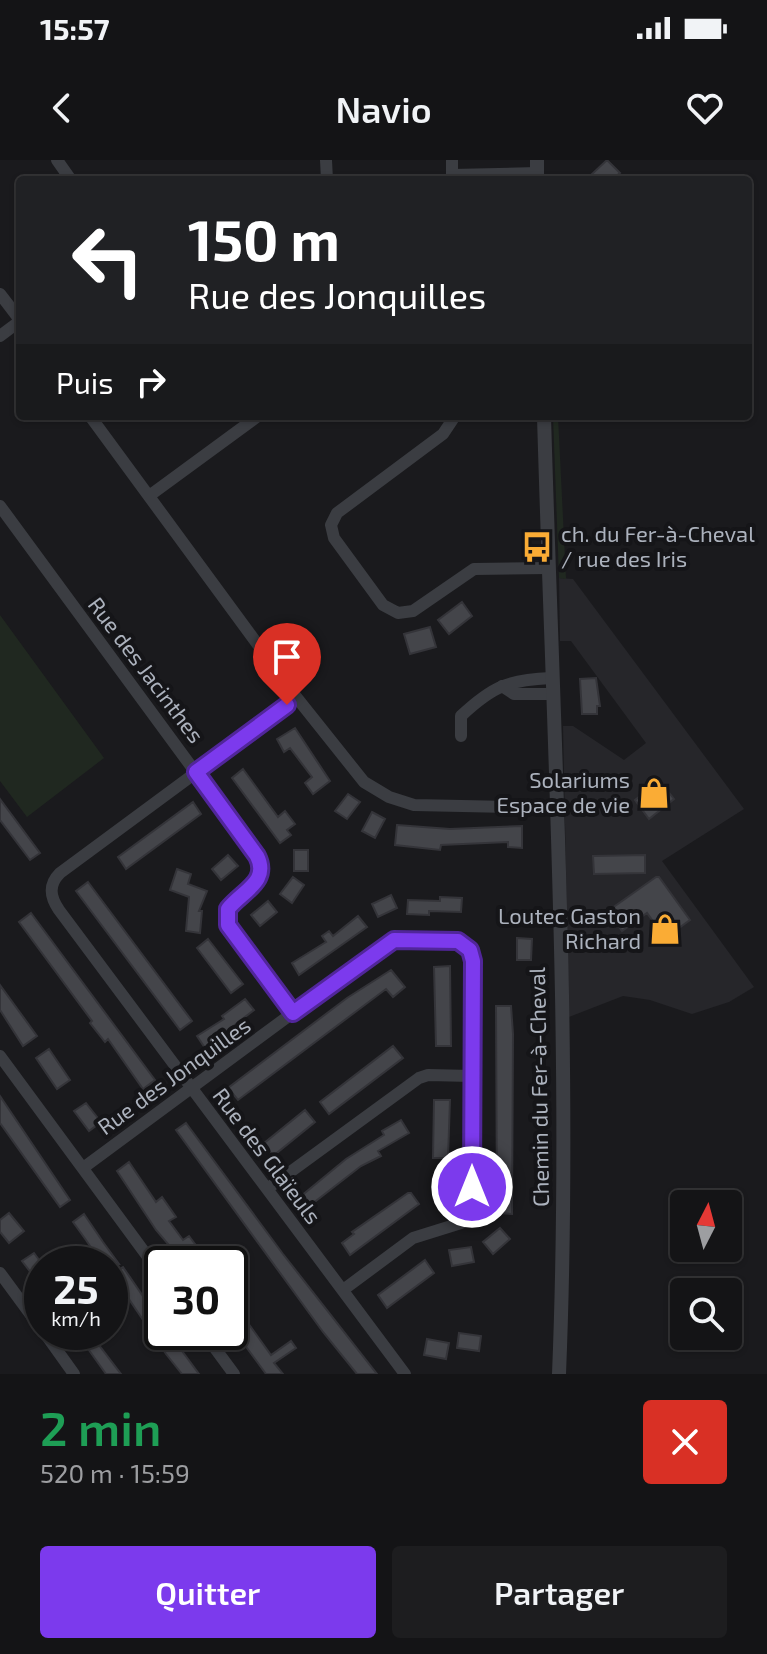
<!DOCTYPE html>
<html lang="fr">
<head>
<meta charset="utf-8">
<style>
	:root { --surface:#141416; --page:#1d1d1f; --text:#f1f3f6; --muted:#9d9ea1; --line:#333335; --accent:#7c3aed }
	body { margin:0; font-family:"Exo 2",sans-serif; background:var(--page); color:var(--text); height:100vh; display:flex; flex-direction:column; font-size:30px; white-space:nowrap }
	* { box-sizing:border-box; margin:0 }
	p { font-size:26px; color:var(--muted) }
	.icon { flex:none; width:44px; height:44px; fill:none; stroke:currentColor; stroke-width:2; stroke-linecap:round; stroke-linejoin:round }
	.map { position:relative; height:1214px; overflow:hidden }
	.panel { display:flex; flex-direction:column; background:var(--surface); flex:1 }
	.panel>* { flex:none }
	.hud { position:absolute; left:16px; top:16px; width:736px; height:244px; border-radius:8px; box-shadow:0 2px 6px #0004,0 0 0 2px var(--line); background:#202124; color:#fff; overflow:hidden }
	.needle { width:52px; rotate:6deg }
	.tools { position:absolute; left:670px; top:1030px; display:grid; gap:16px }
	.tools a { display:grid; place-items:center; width:72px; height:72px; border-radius:8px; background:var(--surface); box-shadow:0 2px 6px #0004,0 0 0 2px var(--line); font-size:40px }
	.speed { position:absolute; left:24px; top:1086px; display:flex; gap:16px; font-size:40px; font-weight:700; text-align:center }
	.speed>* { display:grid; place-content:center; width:104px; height:104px; border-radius:50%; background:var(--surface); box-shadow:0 2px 6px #0004,0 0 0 2px var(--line); line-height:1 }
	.speed small { font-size:20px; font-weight:400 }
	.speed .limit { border:4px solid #111; border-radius:12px; background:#fff; color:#111 }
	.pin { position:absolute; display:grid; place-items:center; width:68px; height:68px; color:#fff; margin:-82px -34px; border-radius:50% 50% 50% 0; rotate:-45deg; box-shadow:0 0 8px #0007 }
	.pin .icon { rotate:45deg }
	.me { position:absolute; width:88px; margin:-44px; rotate:0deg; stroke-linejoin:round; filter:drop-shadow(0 0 6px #0008) }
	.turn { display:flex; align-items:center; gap:28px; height:168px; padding:0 40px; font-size:36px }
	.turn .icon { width:104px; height:104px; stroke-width:2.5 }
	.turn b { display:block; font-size:56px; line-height:68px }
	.then { display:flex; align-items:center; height:76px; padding:0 40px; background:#0003; gap:16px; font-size:30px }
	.round { display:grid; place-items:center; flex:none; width:84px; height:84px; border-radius:8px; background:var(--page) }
	.summary { display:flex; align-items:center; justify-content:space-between; height:136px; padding:0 40px }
	h1 { font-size:48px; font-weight:600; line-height:60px; color:#1e9e55 }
	.cta { display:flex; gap:16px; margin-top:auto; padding:16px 40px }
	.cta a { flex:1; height:92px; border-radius:8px; background:var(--accent); color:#fff; font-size:32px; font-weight:600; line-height:92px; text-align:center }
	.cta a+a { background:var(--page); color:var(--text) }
	.status { display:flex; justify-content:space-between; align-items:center; height:56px; padding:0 40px; background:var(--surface); direction:ltr }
	.status svg { height:22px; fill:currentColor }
	header { display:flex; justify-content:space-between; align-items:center; height:104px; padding:0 40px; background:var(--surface); font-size:36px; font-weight:600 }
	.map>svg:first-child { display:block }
	.built { fill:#26262a }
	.green { fill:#202820 }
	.building { fill:#44454a; stroke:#343439; stroke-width:2 }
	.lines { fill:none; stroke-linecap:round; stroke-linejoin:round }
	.minor { stroke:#3b3d42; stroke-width:12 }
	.tertiary { stroke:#3b3d42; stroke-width:14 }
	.route-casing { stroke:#51269a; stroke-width:20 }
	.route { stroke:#7c3aed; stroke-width:14 }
	.labels { text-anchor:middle; stroke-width:8; stroke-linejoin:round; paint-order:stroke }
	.poi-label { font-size:22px; fill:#acb2bd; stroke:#151518; text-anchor:end }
	.street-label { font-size:22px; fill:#acb2bd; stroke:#151518 }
</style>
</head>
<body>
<div class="status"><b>15:57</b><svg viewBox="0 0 49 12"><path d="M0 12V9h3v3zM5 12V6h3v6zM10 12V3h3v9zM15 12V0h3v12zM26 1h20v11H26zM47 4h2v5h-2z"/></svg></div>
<header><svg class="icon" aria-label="back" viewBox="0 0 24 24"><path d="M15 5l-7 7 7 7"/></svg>Navio<svg class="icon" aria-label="heart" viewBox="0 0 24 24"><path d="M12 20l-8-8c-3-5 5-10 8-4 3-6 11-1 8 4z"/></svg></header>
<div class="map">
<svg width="767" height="1214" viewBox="0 0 767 1214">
	<rect width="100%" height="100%" fill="#1a1a1d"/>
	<!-- built -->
	<path class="built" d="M559 418 573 419 744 649 662 701 754 827 729 842 692 854 650 840 623 836 569 857 563 566H573L624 600 646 583 571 481H560Z"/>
	<!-- green -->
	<path class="green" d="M553 256H558L566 419 559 418Z
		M0 455 104 598 27 657 0 621Z"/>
	<!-- building -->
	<path class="building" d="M607 0 620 13 611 20H597L592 14Z
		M462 442 472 456 449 474 438 460Z
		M430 467 436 487 410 494 404 474Z
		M596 518 600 546H597V554H582L580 519Z
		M295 568 330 621 313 634 305 623 312 617 290 588 284 592 277 579Z
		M243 609 278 657 285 651 295 664 287 670 291 675 280 683 232 618Z
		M660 621 674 639 649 659 635 640Z
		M348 634 360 642 347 659 335 651Z
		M0 639 40 693 30 700 0 660Z
		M193 642 201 654 126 709 118 697Z
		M372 652 385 659 375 678 362 671Z
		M397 665 450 669 522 666V688L508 687V682L441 685 440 690 395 685Z
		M294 690H308V711H294Z
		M228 695 238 706 221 720 212 709Z
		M645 695V713L594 714 593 696Z
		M177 709 191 714 188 724 207 731 199 751H202L200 773 186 771 189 737 170 730Z
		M293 717 304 725 292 743 280 734Z
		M656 717H659L690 760 665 778 647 753 622 771 608 751Z
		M88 722 192 861 180 870 76 731Z
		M391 735 397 748 378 757 372 744Z
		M440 737 462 738 461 752 429 751V755L407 754 408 740 440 741Z
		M268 741 277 752 260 766 251 755Z
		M31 753 155 920 143 929 108 879 105 882 90 863 92 861 19 762Z
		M358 756 367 767 299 815 292 803 326 782 322 776 329 771 333 776Z
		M517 778 532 779 531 800H517Z
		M208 779 243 824 231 833 197 788Z
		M450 806 451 886H436L434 807Z
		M391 810 405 827 393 837 386 829 238 940 228 928 347 838Z
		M0 825 37 876 23 886 0 850Z
		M245 839 254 850 205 888 197 876 224 859 222 856Z
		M496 846H511L513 874 512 1054 497 1053Z
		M393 886 403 898 329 954 320 942Z
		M49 889 70 920 57 929 36 898Z
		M0 936 70 1040 60 1047 0 963Z
		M434 940H450L448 998H433Z
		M86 943 101 962 89 971 74 951Z
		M305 950 315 962 273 996 263 984Z
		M401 960 409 973 378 991 381 996 361 1006 308 1047 300 1037 346 999 384 975 382 971Z
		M186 963 283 1094 377 1214H357L323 1172 176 970Z
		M129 1002 156 1042 162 1037 176 1057 169 1061 183 1080 189 1076 201 1092 185 1104 156 1070 117 1011Z
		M434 1015 449 1016V1038H433Z
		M408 1033H411L419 1044 350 1095 342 1083 354 1074 352 1072Z
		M9 1053 24 1071 9 1083 0 1072V1060Z
		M84 1054 103 1082 119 1104H102L86 1080 73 1062Z
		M500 1068 510 1079 493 1094 483 1082Z
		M471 1087 474 1102 452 1106 449 1090Z
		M34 1093 42 1104V1113L35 1118 22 1101Z
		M425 1100 434 1113 387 1148 378 1135Z
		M123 1107 162 1164V1172H168L199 1214H182L166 1194 112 1114Z
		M230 1138 271 1195 291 1181 296 1188 274 1203 283 1214H266L230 1165Z
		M76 1172H89L121 1214H106Z
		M459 1173 481 1176 479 1191 457 1188Z
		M427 1179 449 1183 446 1199 424 1195Z"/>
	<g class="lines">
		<!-- minor -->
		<path class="minor" d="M57 0 71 20
			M326 0 327 20
			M452 0V20
			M452 15 537 13
			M0 134 20 160
			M0 176 20 161
			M90 256 297 538 364 622 389 637 414 645 555 648
			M455 256 443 274 337 353 331 365 334 378 383 445 398 453 413 451 474 409 548 408
			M149 336 258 256
			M0 346 257 696C274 729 225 732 227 762L293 853
			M502 526 514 534H551
			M297 538 60 713C48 725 50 737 59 750L405 1214
			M461 576V556C493 526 508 520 551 518
			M0 896 162 1116
			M83 1008 386 784 398 779 462 783 470 790 473 801 471 1050 461 1063 413 1078 343 1130
			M267 1029 419 918 428 915 472 916
			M0 1113 42 1170
			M44 1172 74 1214
			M203 1172 234 1214"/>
		<!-- tertiary -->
		<path class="tertiary" d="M537 0V20
			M544 256C553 575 572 895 559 1214"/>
	</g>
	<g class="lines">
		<defs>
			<path id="route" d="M287 545 196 612 257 696C270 722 242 731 228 749V765L293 853 394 780 458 781 470 790 473 801 472 1027"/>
		</defs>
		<!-- route casing -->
		<use href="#route" class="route-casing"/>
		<!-- route -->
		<use href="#route" class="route"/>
	</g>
	<!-- icons -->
	<defs>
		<symbol id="bus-bare" viewBox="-9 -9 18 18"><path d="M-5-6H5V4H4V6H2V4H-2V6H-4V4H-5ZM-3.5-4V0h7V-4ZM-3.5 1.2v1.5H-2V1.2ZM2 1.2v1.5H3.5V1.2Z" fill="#faac35" stroke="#151518" stroke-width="2.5" paint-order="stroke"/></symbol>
		<symbol id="shop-bare" viewBox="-9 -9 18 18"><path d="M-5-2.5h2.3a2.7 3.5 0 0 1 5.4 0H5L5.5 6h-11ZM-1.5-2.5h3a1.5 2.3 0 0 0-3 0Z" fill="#faac35" stroke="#151518" stroke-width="2.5" paint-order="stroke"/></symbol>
	</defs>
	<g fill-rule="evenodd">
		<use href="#bus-bare" x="515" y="365" width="44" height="44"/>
		<use href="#shop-bare" x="632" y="611" width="44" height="44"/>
		<use href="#shop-bare" x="643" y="747" width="44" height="44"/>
	</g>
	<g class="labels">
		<!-- poi labels -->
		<g class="poi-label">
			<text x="561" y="382" text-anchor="start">ch. du Fer-à-Cheval<tspan x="561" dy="25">/ rue des Iris</tspan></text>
			<text x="630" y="628">Solariums<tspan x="630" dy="25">Espace de vie</tspan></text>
			<text x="641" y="764">Loutec Gaston<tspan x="641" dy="25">Richard</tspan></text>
		</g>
		<!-- street labels -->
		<g class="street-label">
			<text transform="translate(146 510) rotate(53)" y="8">Rue des Jacinthes</text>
			<text transform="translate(174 916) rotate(-36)" y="8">Rue des Jonquilles</text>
			<text transform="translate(539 927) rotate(-91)" y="8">Chemin du Fer-à-Cheval</text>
			<text transform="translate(267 996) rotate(53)" y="8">Rue des Glaïeuls</text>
		</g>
	</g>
</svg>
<div class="tools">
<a><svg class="needle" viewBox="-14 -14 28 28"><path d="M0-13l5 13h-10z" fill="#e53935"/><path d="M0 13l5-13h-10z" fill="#9d9ea1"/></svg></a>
<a><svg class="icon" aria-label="search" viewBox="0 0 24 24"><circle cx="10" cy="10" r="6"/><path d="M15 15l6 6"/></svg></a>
</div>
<div class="speed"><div>25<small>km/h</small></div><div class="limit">30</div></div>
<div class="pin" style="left:287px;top:545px;background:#d93025"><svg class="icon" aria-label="arrive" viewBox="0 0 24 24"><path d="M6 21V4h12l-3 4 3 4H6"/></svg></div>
<svg class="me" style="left:472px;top:1027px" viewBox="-20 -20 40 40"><circle r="17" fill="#7c3aed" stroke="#fff" stroke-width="3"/><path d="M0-11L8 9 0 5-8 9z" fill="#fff"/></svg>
<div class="hud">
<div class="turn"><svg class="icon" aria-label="left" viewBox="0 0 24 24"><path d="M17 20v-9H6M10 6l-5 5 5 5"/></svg><div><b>150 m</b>Rue des Jonquilles</div></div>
<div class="then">Puis<svg class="icon" aria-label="right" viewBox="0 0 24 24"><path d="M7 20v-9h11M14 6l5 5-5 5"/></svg></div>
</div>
</div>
<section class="panel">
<div class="summary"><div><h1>2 min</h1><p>520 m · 15:59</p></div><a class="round" style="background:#d93025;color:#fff"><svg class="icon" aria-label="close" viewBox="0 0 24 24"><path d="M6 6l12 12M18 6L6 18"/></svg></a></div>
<div class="cta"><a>Quitter</a><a>Partager</a></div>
</section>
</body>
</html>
